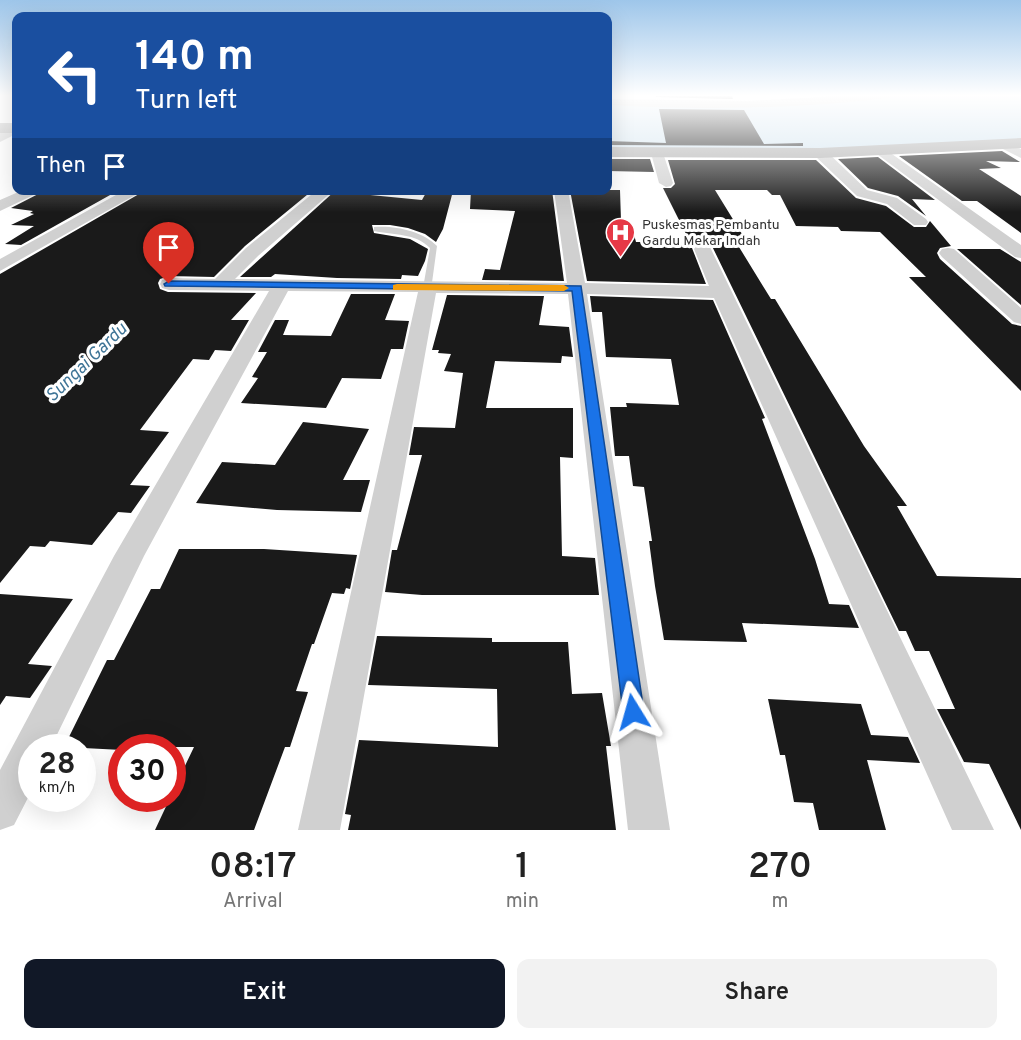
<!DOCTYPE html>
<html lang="en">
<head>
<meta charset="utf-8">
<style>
	:root { --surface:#fff; --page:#f2f2f2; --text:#222; --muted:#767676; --accent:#111827 }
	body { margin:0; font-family:Overpass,sans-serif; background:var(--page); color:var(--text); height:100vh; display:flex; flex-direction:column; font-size:22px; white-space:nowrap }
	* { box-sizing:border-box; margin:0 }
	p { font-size:20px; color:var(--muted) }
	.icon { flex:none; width:33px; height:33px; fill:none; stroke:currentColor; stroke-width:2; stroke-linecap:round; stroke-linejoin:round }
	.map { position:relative; height:830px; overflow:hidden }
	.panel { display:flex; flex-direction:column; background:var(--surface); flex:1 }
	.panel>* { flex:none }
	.top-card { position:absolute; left:12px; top:12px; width:600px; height:183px; border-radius:12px; box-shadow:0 6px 24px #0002; background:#1a4fa0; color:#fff; overflow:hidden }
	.speed { position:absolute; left:18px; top:734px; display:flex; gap:12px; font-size:30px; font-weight:700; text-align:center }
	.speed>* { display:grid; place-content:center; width:78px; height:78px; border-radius:50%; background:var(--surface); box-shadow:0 6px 24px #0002; line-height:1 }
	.speed small { font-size:15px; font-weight:400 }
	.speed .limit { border:9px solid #d22; background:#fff; color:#111 }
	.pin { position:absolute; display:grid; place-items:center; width:51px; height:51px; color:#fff; margin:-62px -26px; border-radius:50% 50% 50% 0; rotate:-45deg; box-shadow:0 0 6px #0007 }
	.pin .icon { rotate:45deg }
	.me { position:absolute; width:66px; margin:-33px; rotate:352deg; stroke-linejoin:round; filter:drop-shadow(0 0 4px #0008) }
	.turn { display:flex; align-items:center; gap:21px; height:126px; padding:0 24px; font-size:27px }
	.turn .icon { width:78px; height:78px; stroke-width:2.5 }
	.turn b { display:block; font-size:42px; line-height:51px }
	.then { display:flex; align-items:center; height:57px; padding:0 24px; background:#0003; gap:12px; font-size:22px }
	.eta { display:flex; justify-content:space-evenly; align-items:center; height:102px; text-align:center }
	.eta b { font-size:36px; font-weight:600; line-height:42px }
	.action { display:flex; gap:12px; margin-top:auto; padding:12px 24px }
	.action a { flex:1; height:69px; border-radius:12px; background:var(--accent); color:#fff; font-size:24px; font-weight:600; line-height:69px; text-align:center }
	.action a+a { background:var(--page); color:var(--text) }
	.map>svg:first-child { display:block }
	.water { fill:#cfe2ee }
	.building { fill:#1a1a1a }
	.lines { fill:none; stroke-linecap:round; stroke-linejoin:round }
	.service { fill:#d0d0d0; fill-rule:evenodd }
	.minor { fill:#d0d0d0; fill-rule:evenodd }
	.primary { fill:#ababab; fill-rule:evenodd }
	.route { fill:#1a73e8; stroke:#114b97; stroke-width:1.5 }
	.slow { fill:#f59e0b }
	.labels { text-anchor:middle; stroke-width:6; stroke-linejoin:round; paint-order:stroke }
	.far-poi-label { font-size:14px; fill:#333; stroke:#fff; text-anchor:start }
	.water-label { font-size:18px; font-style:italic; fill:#3f7597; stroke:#fff }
</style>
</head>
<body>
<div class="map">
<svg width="1021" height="830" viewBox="0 0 1021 830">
	<rect width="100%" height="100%" fill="#fff"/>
	<!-- water -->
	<path class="water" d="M898 95H1021V139L928 148 608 150V103L653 104 857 100Z"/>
	<!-- building -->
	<path class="building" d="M656 95 732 96 733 99 656 97Z
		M659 109 744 110 764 144 803 143V146L608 145V141L666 143Z
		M1002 151 1020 162 986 161 1001 168 979 169 1021 196V233L977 201H962L899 156Z
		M878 157 935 200 912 199 926 216 898 196 868 188 838 159Z
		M608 159H650L654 172 608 171Z
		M668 160H816L856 198 886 206 914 227H926L930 221 951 246 940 248 937 253 940 259 1012 324 1021 326V391L909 277H926L880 232 841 231 838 227 796 226 780 195H772L767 190H715L750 247H739L771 299H775L864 446 907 506H897L937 576 1021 578V830L989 764 964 762 937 709H955L929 651H915L906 631H899L711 244 697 243 692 248 706 284 587 281 570 190H620L621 221H626L629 231H633L636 242H690L663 188H671L675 184Z
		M46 190H119L21 245 5 244 34 226 11 225 34 214 30 213 33 211 11 208Z
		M146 190H313L245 246 214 277 169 276 160 279 158 283 160 289 168 292 256 293 231 320H249L231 351 215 350 209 360 193 359 140 430 169 432 130 485 150 486 131 513 118 512 92 545 50 541 45 547 30 546 0 583V274Z
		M336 190H363L360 194 422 200 427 191H453L443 229 436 242 425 234 408 228 390 225H372L374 233 410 239 428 249 425 261 418 276 402 275 401 279 337 278 275 274 271 277H240Z
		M471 190H552L564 281 482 280 485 269 500 270 515 211 470 209Z
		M957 249H1000L1021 262V305Z
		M351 294H395L385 320 409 321 403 349H391L381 379 342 378 326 408 241 403 258 378 252 377 267 352H258L275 320H289L283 335 331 336Z
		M447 295 544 296 539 325 569 327 573 357 562 356 561 363 495 361 486 408H573V458L560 457 562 556 595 558 599 595H422L385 592 392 550H397L422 455H409L414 427 455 428 463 373 444 371 451 354 438 353 439 350H432Z
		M590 296 713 300 765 418 762 419 815 559 829 604 849 605 859 628 742 623 747 642 664 640 655 586 649 541H652L644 487 633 486 629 456H615L610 407H627L626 403 679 405 671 359 606 357 602 312H592Z
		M303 422 369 429 343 480H370L361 512 277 510 196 503 222 462 275 465Z
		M179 549H264L357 555 350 589 346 588 344 594 332 593 314 644H312L296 691 308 692 290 747H285L254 830H155L170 798H172V793L194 747H122V750L64 747 107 660H114L151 589H160Z
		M0 594 73 599 28 664 52 666 30 698 6 696 0 705Z
		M377 636 492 638V642H568L572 694 602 693 611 746H606L616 830H348L351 815 345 814 359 740 498 747 497 689 368 685Z
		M768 699 861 704 871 735 908 737 920 763 867 760 886 830H819L813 803 794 802 785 755H780Z"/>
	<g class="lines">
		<!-- service -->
		<path class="service" d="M374 227C394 225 423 231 437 246L431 290 428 291 423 288 430 248C416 233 393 235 374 231Z"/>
		<!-- minor -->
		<path class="minor" d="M856 95H894L889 98C796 109 701 110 608 105V99L748 101Z
			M12 127H16V134L0 142V133Z
			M1005 141 1021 149V158L1001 148 999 145 1001 142Z
			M882 147 1021 245V258L1015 257 877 154 876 151Z
			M657 149 663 153 673 183 671 186 666 187 659 183 651 153Z
			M820 149 825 150 867 190 897 198 926 219 928 222 926 225H914L887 204 857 196 815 156 814 153Z
			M23 190H44L0 211V200Z
			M125 190H144L0 271V259Z
			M317 190H334L258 256 235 279 567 283 554 190H568L585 283 709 286 694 249 697 245H709L994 830H952L714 298 587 294 670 830H628L568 294 436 293 340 830H298L418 292 288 291 144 556 51 747H32V790L14 825 0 830V770L114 556 269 291 169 290 162 288 160 284 162 280 169 278 215 279 246 248Z
			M948 248 954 249 1021 308V324L1014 322 942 257 939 253 942 249Z"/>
		<!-- primary -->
		<path class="primary" d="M0 123H16V133H0Z
			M1021 138V148L820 158 608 157V147L820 148Z"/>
	</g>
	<!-- sky -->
	<linearGradient id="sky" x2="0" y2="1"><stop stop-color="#9ec6ea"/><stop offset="0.45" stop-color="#fff"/><stop offset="1" stop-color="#fff" stop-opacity="0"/></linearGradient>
	<rect width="1021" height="212" fill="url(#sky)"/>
	<!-- route -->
	<path class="route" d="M169 281 581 286 644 712 641 719 633 721 626 719 623 712 572 291 165 286 164 284Z"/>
	<!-- slow -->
	<path class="slow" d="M397 284 564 285 569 288 564 291 393 290V285Z"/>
	<!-- icons -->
	<defs>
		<symbol id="hospital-pin" viewBox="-11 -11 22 30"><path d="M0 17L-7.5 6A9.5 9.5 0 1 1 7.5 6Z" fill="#e63946" stroke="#fff"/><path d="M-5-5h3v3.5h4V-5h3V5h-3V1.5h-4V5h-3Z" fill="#fff"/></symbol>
	</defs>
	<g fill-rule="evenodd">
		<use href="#hospital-pin" x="604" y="216" width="33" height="45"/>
	</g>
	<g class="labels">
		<!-- far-poi labels -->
		<g class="far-poi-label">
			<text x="642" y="229">Puskesmas Pembantu<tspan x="642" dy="16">Gardu Mekar Indah</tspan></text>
		</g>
		<!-- water labels -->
		<g class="water-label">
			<text transform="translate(86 362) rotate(-44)" y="6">Sungai Gardu</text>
		</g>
	</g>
</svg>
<div class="speed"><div>28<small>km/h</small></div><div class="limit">30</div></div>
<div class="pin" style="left:169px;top:284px;background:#d93025"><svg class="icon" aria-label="arrive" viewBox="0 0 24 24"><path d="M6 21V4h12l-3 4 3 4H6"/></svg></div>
<svg class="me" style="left:633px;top:712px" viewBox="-20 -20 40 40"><path d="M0-17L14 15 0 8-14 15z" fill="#1a73e8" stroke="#fff" stroke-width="4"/></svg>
<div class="top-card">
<div class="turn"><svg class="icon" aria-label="left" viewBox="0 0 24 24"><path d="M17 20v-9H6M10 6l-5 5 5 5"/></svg><div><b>140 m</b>Turn left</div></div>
<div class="then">Then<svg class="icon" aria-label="arrive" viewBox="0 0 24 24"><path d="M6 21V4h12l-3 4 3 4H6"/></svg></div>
</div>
</div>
<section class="panel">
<div class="eta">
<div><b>08:17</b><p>Arrival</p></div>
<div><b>1</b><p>min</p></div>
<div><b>270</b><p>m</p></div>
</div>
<div class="action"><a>Exit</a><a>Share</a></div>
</section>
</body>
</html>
